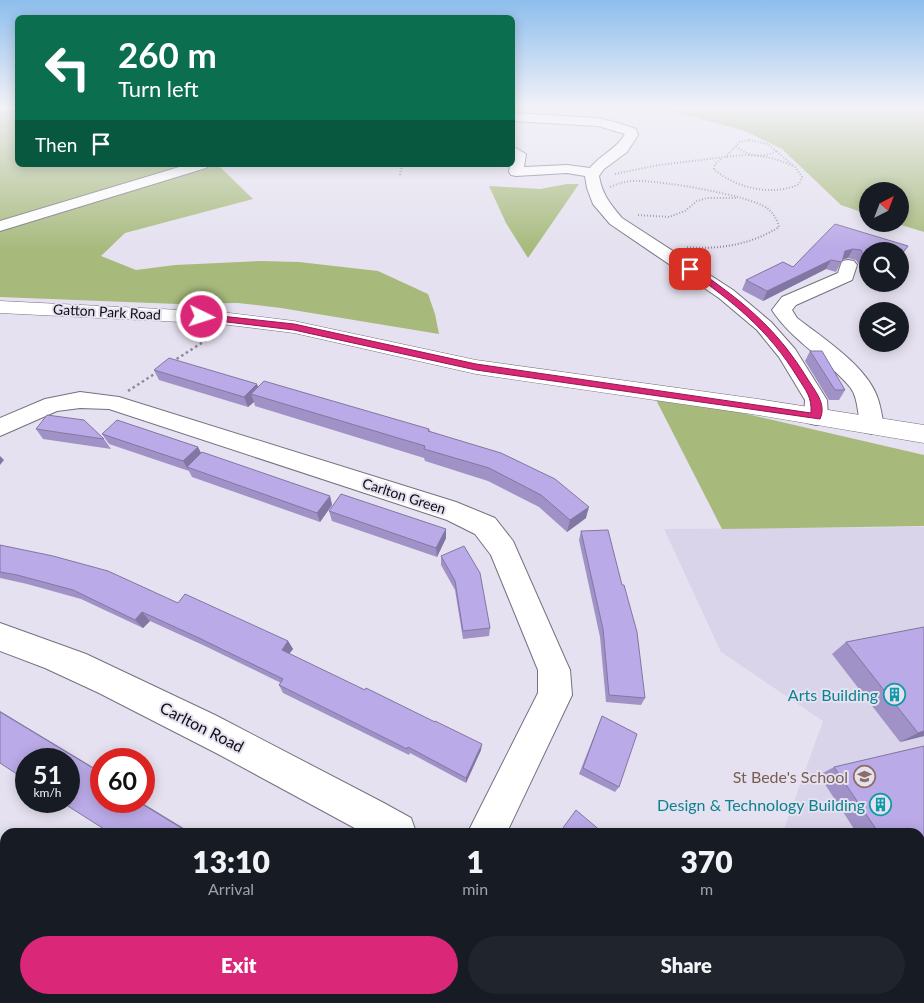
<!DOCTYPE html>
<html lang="en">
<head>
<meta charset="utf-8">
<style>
	:root { --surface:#171b24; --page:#20242c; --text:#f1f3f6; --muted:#9ea1a6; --accent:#db2777 }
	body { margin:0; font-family:Lato,sans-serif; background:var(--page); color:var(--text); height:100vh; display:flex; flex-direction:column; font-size:19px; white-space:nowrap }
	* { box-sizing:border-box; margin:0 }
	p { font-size:16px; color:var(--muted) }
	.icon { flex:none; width:28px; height:28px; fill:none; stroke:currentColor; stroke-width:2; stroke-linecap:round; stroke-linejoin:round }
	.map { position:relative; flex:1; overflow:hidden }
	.drawer { position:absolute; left:0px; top:828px; width:925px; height:176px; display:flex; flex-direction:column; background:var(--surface); border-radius:15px 15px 0 0; box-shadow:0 2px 12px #0003 }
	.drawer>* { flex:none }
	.hud { position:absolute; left:15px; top:15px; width:500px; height:152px; border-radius:8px; box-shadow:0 2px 12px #0003; background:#0b6e4f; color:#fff; overflow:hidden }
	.needle { width:32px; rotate:42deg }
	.controls { position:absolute; left:859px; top:182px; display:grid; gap:10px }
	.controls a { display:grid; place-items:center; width:50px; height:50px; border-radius:50%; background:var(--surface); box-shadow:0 2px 12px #0003; font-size:25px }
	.speed { position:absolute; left:15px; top:748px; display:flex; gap:10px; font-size:25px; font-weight:700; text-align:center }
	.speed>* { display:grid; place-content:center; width:65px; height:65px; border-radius:50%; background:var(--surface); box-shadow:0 2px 12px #0003; line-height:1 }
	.speed small { font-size:12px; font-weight:400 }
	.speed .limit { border:8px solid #d22; background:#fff; color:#111 }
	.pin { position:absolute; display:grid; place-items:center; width:42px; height:42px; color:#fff; margin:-21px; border-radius:10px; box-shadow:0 2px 8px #0006 }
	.me { position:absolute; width:55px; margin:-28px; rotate:94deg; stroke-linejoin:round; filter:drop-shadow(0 0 4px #0008) }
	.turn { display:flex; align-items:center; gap:18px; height:105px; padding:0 20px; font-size:22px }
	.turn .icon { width:65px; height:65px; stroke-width:2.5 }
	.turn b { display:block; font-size:35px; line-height:42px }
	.then { display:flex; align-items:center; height:48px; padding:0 20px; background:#0003; gap:10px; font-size:19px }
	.eta { display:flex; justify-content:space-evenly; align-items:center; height:85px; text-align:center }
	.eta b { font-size:30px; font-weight:800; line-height:35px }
	.action { display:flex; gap:10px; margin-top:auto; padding:10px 20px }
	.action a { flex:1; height:58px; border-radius:30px; background:var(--accent); color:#fff; font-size:20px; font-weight:800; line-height:58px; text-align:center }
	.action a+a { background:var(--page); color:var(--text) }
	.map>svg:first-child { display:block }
	.built { fill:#d9d4ea }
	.green { fill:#a7ba7c }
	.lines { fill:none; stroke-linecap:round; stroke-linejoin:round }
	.minor-casing { stroke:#75717f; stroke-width:2 }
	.major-casing { stroke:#75717f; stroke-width:1 }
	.path-far1 { stroke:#8d8994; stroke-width:2; stroke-dasharray:1 2; stroke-linecap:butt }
	.path { stroke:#8d8994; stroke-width:2.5; stroke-dasharray:2.5 3; stroke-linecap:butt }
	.minor { fill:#fff; fill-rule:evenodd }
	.major { fill:#fff; fill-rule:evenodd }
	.wall { fill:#a092c7 }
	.shaded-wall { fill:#8277a2 }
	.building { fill:#baaae7; stroke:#8277a2 }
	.route { fill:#db2777; stroke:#8e194d }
	.labels { text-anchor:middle; stroke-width:4; stroke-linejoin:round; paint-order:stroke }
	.street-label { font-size:14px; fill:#110f14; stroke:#e5e1f0 }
	.near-culture-label { font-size:16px; fill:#0d838f; stroke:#e5e1f0; text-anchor:end }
	.near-street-label { font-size:16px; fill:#110f14; stroke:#e5e1f0 }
	.near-education-label { font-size:16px; fill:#785e54; stroke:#e5e1f0; text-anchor:end }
</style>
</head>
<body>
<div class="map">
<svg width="924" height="1003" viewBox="0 0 924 1003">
	<rect width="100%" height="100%" fill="#e5e1f0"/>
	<!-- built -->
	<path class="built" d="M924 527V1003H722L723 999H920V832H783L823 721 721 652 664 529Z"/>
	<!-- green -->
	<path class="green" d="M0 108H17L18 165H200L0 223Z
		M661 108H924V232L898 224H900V191H868L867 214 841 205 782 149 745 131Z
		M208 165H218L253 199 125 233 101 256 136 270 175 265 261 261 299 262 378 271 428 294 435 314 439 334 281 308 238 303 177 304 0 297V228Z
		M567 184H579L528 258 506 223 489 186 540 189Z
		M652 392 924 455V526L722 529Z"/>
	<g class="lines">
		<defs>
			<path id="minor" d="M512 113 598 118 618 123 636 129 638 135 627 152 604 169 599 176C602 194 610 204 622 218L733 290 771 322 795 349 827 400 828 417 824 423 816 425 808 423 804 417 805 400 779 357 757 330 719 298 610 224 593 204 587 188 585 176 567 173 516 176 511 175 509 172 510 165H512V146L526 154 524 167 567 165 590 168C600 155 617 149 625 134L598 126 512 121Z
				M186 165H208L206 168 0 231V221Z
				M848 260 854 261 857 265 852 280 796 305 792 310 797 318C823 338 868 367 878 399 881 408 882 417 884 426L880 432 872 434 864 432C856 418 860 400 850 387 827 359 792 341 772 310L782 297 838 273 842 261Z
				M80 392 119 397 456 502 495 518 513 541 565 659 570 670 572 695 507 832H468L538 693V670L491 555 475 534 447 520 109 409 80 408 57 411 0 436V418L45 399Z
				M0 623 86 654 215 715 382 802 411 818 416 832H362L218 754 99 693 45 668 0 651Z
				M593 999H641L642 1003H594Z"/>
			<path id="major" d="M0 301 221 312 294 321 476 360 758 399 924 425V443L758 415 476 374 294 333 221 324 0 313Z"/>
		</defs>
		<!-- minor casing -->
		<use href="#minor" class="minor-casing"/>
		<!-- major casing -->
		<use href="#major" class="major-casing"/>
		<!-- path-far1 -->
		<path class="path-far1" d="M749 140 768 144 776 151C763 159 747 156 736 146L739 142Z
			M727 157C750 153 772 156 793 166
			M721 159 715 164 714 169C734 188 774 197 799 184L802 177 795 167 776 151
			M615 174 659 165 725 157 736 146
			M400 175 402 165
			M610 187C619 183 626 181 636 181 659 180 748 195 767 208 773 213 777 219 779 227 751 245 717 250 685 247
			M638 215 669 217 685 211 697 201 707 198H736
			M212 336 215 334"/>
		<!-- path -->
		<path class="path" d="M172 362 214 335
			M128 391 159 371"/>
		<!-- minor -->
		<use href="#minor" class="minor"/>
		<!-- major -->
		<use href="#major" class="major"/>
	</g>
	<!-- wall -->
	<path class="wall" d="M835 224 908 246 900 258V251H868V268L859 265 856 260 848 258 842 260 836 272 826 269 763 301 742 290 746 280 783 262 793 267Z
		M810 351 845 390 839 400H829L805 361Z
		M154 370 258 386 429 429 430 431 586 518 567 532 539 507 488 481 425 461 424 458 255 406 254 402 248 407 159 380Z
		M36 429 104 439 111 449 43 439Z
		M102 434 198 447 201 453 330 496 332 505 320 522 192 477 189 471 109 444Z
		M329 511 446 529V538L437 557 332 521Z
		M581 531 645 698 641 705 606 702 600 637 579 540Z
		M0 545 178 603 288 641 293 649 289 654 481 750 466 783 410 753 409 755 283 693 279 685 281 683 205 646 150 621 143 628 81 599 27 584 0 578Z
		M441 556 490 628 489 636 463 639 455 590 441 565Z
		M924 627V736L900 742 832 654 846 642Z
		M602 716 619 787 615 792 579 774 599 723Z
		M924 746V935L920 929V832H856L819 775 834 767Z
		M770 999H900L903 1003H772Z"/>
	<!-- shaded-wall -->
	<path class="shaded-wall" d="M853 249 848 258 840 260 845 251Z
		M831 260 826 269 763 301 767 291Z
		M257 384 261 394H251L254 402 248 407 244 397Z
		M198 447 203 457 187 467 189 471 183 461Z
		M0 456 4 460 0 465Z
		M330 496 332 505 320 522 317 513Z
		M589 507 586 518 567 532 570 520Z
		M446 529V538L437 557 436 548Z
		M142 612 150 621 143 628 135 620Z
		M288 641 293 649 286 658 282 650Z
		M0 711 101 772V773L0 712Z
		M924 731V736L900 742 918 733Z
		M482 744 481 750 466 783V778Z
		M137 801H139L190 832H188Z"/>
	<!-- building -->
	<path class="building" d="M835 224 908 246 900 256V251H868V257L864 256 861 250 853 249 845 251 842 262 831 260 767 291 746 280 783 262 793 267Z
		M810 351H822L845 390H835Z
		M169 358 257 384 244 397 154 370Z
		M264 381 429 429 428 431 501 453 555 479 589 507 570 520 541 495 489 468 424 449 425 446 251 394Z
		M47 415 84 420 104 439 36 429Z
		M117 420 198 447 183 461 102 434Z
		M202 452 330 496 317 513 187 467Z
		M341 494 446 529 436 548 329 511Z
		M608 530 622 585H624L637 632 645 698 609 695 603 629 581 531Z
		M0 545 53 556 108 571 178 603 185 594 288 641 282 650 365 690 366 688 435 722V721L482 744 466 778 408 747 407 749 279 685 283 679 199 638 142 612 135 620 73 590 17 575 0 572Z
		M464 546 480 573 490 628 463 631 455 581 441 556Z
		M924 627V731L918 733 846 642Z
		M0 712 101 773V801H137L188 832H101L104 829 60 801H69V759H26V780L0 763Z
		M602 716 637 734 619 787 583 768Z
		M924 746V897L920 890V832H878L834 767Z
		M576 810 602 832H560Z
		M362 999H467L472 1003H368Z
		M786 999H900L903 1003H787Z"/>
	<!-- sky -->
	<linearGradient id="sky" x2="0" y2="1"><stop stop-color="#8dbeed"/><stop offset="0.43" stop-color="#f3f2f8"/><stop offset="1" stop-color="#f3f2f8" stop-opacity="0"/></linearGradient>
	<rect width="924" height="249" fill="url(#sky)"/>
	<!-- route -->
	<path class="route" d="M688 267H693C742 301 775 326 807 378 815 391 827 404 820 419L476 370 294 330 202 319 198 317 202 314 294 324 476 364 811 413C812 397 806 391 798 378 768 329 733 302 688 270Z"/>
	<!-- icons -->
	<defs>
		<symbol id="building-ring" viewBox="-11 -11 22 22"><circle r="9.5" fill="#e5e1f0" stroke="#0f9aa8" stroke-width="1.5"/><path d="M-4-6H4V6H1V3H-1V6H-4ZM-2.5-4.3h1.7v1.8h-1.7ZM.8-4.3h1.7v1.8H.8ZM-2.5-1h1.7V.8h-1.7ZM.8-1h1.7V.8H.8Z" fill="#0f9aa8"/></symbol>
		<symbol id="school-ring" viewBox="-11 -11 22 22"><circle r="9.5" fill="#e5e1f0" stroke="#8d6e63" stroke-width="1.5"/><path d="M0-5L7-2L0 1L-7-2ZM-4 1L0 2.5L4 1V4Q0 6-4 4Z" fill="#8d6e63"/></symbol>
	</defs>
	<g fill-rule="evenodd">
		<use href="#building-ring" x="882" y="682" width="25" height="25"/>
		<use href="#school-ring" x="852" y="764" width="25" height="25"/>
		<use href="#building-ring" x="868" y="792" width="25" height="25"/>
	</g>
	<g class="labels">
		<!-- street labels -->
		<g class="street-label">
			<text transform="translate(107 312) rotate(3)" y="5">Gatton Park Road</text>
			<text transform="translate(404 496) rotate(18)" y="5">Carlton Green</text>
		</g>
		<!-- near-culture labels -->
		<g class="near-culture-label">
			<text x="878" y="701">Arts Building</text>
			<text x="865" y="811">Design &amp; Technology Building</text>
		</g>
		<!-- near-street labels -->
		<g class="near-street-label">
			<text transform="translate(202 727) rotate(27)" y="6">Carlton Road</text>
		</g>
		<!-- near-education labels -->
		<g class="near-education-label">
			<text x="848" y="783">St Bede's School</text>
		</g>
	</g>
</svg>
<div class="controls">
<a><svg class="needle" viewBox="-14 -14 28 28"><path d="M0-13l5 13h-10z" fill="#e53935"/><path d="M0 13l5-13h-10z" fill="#9ea1a6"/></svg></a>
<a><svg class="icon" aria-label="search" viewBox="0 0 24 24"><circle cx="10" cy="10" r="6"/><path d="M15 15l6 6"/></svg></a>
<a><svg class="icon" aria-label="layers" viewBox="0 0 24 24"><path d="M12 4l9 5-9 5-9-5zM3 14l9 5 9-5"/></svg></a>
</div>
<div class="speed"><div>51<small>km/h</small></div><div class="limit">60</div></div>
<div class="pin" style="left:690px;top:269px;background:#d93025"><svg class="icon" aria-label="arrive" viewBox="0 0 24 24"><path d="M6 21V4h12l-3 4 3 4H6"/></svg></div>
<svg class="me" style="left:202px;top:317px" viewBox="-20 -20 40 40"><circle r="17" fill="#db2777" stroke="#fff" stroke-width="3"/><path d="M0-11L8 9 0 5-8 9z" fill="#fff"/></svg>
<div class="hud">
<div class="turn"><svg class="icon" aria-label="left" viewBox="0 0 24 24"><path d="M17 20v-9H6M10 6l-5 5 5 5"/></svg><div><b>260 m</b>Turn left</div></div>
<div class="then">Then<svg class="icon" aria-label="arrive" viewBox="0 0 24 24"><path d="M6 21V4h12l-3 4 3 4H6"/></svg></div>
</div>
<section class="drawer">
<div class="eta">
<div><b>13:10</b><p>Arrival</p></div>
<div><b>1</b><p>min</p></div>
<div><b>370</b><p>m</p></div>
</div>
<div class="action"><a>Exit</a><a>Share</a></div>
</section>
</div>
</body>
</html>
